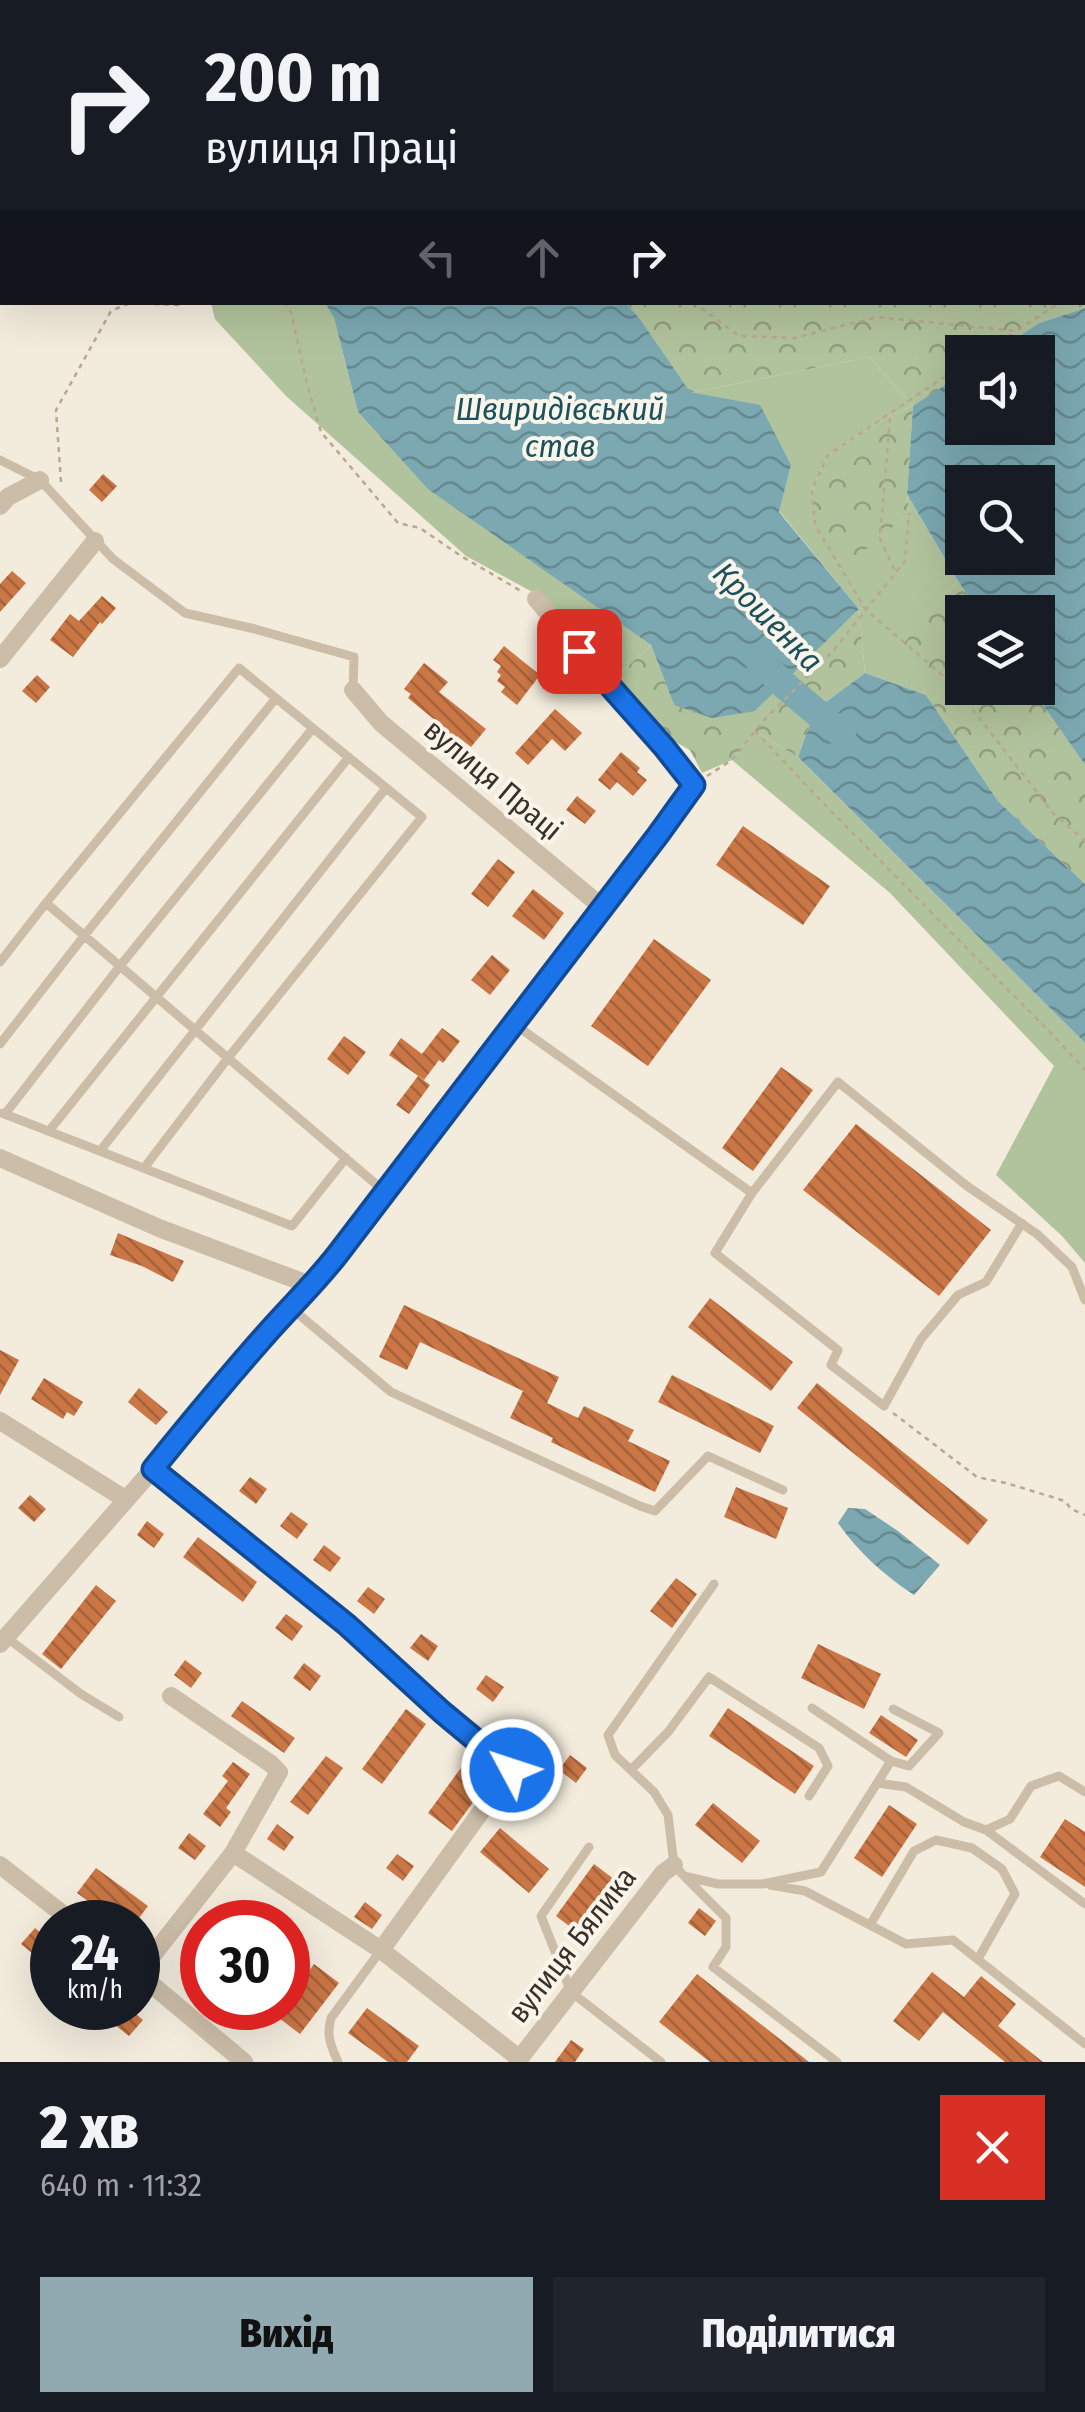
<!DOCTYPE html>
<html lang="uk">
<head>
<meta charset="utf-8">
<style>
	:root { --surface:#171b24; --page:#20242c; --text:#f1f3f6; --muted:#9ea1a6; --accent:#91aab1 }
	body { margin:0; font-family:"Fira Sans Condensed",sans-serif; background:var(--page); color:var(--text); height:100vh; display:flex; flex-direction:column; font-size:38px; white-space:nowrap }
	* { box-sizing:border-box; margin:0 }
	p { font-size:32px; color:var(--muted) }
	.icon { flex:none; width:55px; height:55px; fill:none; stroke:currentColor; stroke-width:2; stroke-linecap:round; stroke-linejoin:round }
	.map { position:relative; height:2062px; overflow:hidden }
	.drawer { display:flex; flex-direction:column; background:var(--surface); flex:1 }
	.drawer>* { flex:none }
	.guide { position:absolute; left:0px; top:0px; width:1085px; height:305px; box-shadow:0 10px 40px #0002; background:#171b24; color:var(--text); overflow:hidden }
	.buttons { position:absolute; left:945px; top:335px; display:grid; gap:20px }
	.buttons a { display:grid; place-items:center; width:110px; height:110px; border-radius:0px; background:var(--surface); box-shadow:0 10px 40px #0002; font-size:50px }
	.speed { position:absolute; left:30px; top:1900px; display:flex; gap:20px; font-size:50px; font-weight:700; text-align:center }
	.speed>* { display:grid; place-content:center; width:130px; height:130px; border-radius:50%; background:var(--surface); box-shadow:0 10px 40px #0002; line-height:1 }
	.speed small { font-size:25px; font-weight:400 }
	.speed .limit { border:15px solid #d22; background:#fff; color:#111 }
	.pin { position:absolute; display:grid; place-items:center; width:85px; height:85px; color:#fff; margin:-42px; border-radius:20px; box-shadow:0 5px 15px #0006 }
	.me { position:absolute; width:110px; margin:-55px; rotate:310deg; stroke-linejoin:round; filter:drop-shadow(0 0 8px #0008) }
	.turn { display:flex; align-items:center; gap:35px; height:210px; padding:0 40px; font-size:45px }
	.turn .icon { width:130px; height:130px; stroke-width:2.5 }
	.turn b { display:block; font-size:70px; line-height:85px }
	.lanes { display:flex; align-items:center; height:95px; padding:0 40px; background:#0003; justify-content:center; gap:50px; direction:ltr }
	.lanes .off { opacity:.35 }
	.round { display:grid; place-items:center; flex:none; width:105px; height:105px; border-radius:0px; background:var(--page) }
	.overview { display:flex; align-items:center; justify-content:space-between; height:170px; padding:0 40px }
	h1 { font-size:60px; font-weight:800; line-height:75px }
	.cta { display:flex; gap:20px; margin-top:auto; padding:20px 40px }
	.cta a { flex:1; height:115px; border-radius:0px; background:var(--accent); color:#111; font-size:40px; font-weight:800; line-height:115px; text-align:center }
	.cta a+a { background:var(--page); color:var(--text) }
	.map>svg:first-child { display:block }
	.grass { fill:#b1c39c }
	.forest { fill:url(#forest-crowns) }
	.water { fill:url(#water-waves); fill-rule:evenodd }
	.lines { fill:none; stroke-linecap:round; stroke-linejoin:round }
	.river { stroke:#7ba8b1; stroke-width:28 }
	.building { fill:url(#building-back-hatch) }
	.path { stroke:#b8a792; stroke-width:2.5; stroke-dasharray:5 5; stroke-linecap:butt }
	.lane { stroke:#ccbda8; stroke-width:9 }
	.street { stroke:#ccbda8; stroke-width:18 }
	.route-casing { stroke:#114b97; stroke-width:25 }
	.route { stroke:#1a73e8; stroke-width:18 }
	.labels { text-anchor:middle; stroke-width:8; stroke-linejoin:round; paint-order:stroke }
	.street-label { font-size:30px; fill:#393029; stroke:#faf5ea }
	.water-label { font-size:32px; font-style:italic; fill:#1c505c; stroke:#faf5ea }
</style>
</head>
<body>
<div class="map">
<svg width="1085" height="2062" viewBox="0 0 1085 2062">
	<defs>
		<pattern id="forest-crowns" width="20" height="18" patternUnits="userSpaceOnUse" patternTransform="scale(2.5)"><rect width="20" height="18" fill="#b1c39c"/><path d="M2 6a3 3 0 1 1 6 0M12 15a3 3 0 1 1 6 0" fill="none" stroke="#919f7f"/></pattern>
		<pattern id="water-waves" width="16" height="10" patternUnits="userSpaceOnUse" patternTransform="scale(2.5)"><rect width="16" height="10" fill="#7ba8b1"/><path d="M0 5q4-4 8 0t8 0" fill="none" stroke="#668990"/></pattern>
		<pattern id="building-back-hatch" width="6" height="6" patternUnits="userSpaceOnUse" patternTransform="scale(2.5)"><rect width="6" height="6" fill="#ca7645"/><path d="M-1 5l2 2M0 0l6 6M5-1l2 2" fill="none" stroke="#a5613a"/></pattern>
	</defs>
	<rect width="100%" height="100%" fill="#f3ecdd"/>
	<!-- grass -->
	<path class="grass" d="M211 303H325L334 318 358 412 428 488 651 645 615 678 602 669 538 595 466 556 286 396 215 319Z
		M869 357 913 406 890 415 828 455 812 490 841 569 909 513 907 494 958 581 905 643 926 695 865 673 859 609 779 511 791 465 690 393Z
		M755 731 798 757 1085 1043V1263L1062 1236 996 1175 1054 1066 890 893 732 760Z"/>
	<!-- forest -->
	<path class="forest" d="M279 0H1085V308L1039 323 995 352H962V374L913 407 907 494 909 513 842 570 815 525 812 490 828 455 890 415 913 406 869 357 690 393 640 319 626 303 1082 302V2H284Z
		M958 581 979 612H962V688H1031L1085 765V884L998 801 926 695 904 643Z
		M859 609 865 673 815 710 798 757 755 731 732 760 702 773 690 750 668 738 615 678 651 645 674 705 755 711Z"/>
	<!-- water -->
	<path class="water" d="M0 0H279L284 2H2V123H0Z
		M325 303H626L640 319 690 392 760 405 791 465 779 512 859 609 755 711 712 718 674 705 651 645 428 489 358 412 334 318Z
		M1085 308V765L1031 688H1038V612H979L958 581 907 494 913 406 962 374V428H1038V352H995L1039 323ZM962 482H1038V558H962Z
		M865 673 926 695 998 801 1085 884V1043L798 757 815 710Z
		M848 1508 865 1509 898 1531 940 1565 914 1595C885 1576 858 1552 838 1523Z"/>
	<g class="lines">
		<!-- river -->
		<path class="river" d="M759 660 783 684 842 734"/>
	</g>
	<!-- building -->
	<path class="building" d="M103 474 117 486 102 502 89 490Z
		M12 571 26 583 0 612V584Z
		M102 596 116 608 102 624 100 622 73 657 50 640 70 614 79 621Z
		M504 646 540 675 517 705 501 692 505 687 497 681 501 675 497 672 501 666 493 660Z
		M424 663 448 682 439 692 486 729 471 747 457 736 453 742 438 731 442 726 408 698 411 694 404 689Z
		M37 675 50 687 36 703 22 691Z
		M555 709 582 733 565 751 552 739 528 765 515 753Z
		M621 752 640 768 637 772 647 780 633 796 617 782 610 790 598 780Z
		M577 796 596 811 585 824 566 810Z
		M743 826 830 886 803 925 716 865Z
		M498 859 515 872 488 907 471 894Z
		M533 889 564 913 544 940 512 916Z
		M654 939 711 980 648 1066 591 1026Z
		M492 955 510 970 490 995 471 980Z
		M442 1028 460 1041 443 1063 439 1060 424 1080 389 1055 401 1038 422 1054Z
		M344 1036 366 1052 348 1075 327 1059Z
		M781 1067 813 1090 753 1171 722 1148Z
		M418 1076 430 1085 409 1114 396 1105Z
		M856 1124 991 1230 939 1296 803 1190Z
		M118 1233 184 1261 173 1282 142 1266 110 1255Z
		M710 1298 793 1362 771 1391 688 1327Z
		M404 1305 559 1377 547 1403 578 1418 584 1406 634 1430 628 1441 670 1461 655 1492 551 1442 553 1438 510 1418 523 1391 420 1342 407 1370 379 1357Z
		M0 1350 19 1360 0 1395Z
		M672 1375 774 1426 760 1453 658 1402Z
		M44 1378 83 1402 74 1416 67 1412 63 1419 31 1399Z
		M817 1383 988 1520 968 1545 797 1408Z
		M139 1388 168 1412 156 1425 128 1402Z
		M250 1477 267 1489 256 1504 239 1491Z
		M736 1487 788 1508 776 1539 724 1517Z
		M30 1495 46 1509 34 1522 18 1508Z
		M291 1512 308 1524 297 1539 280 1526Z
		M147 1521 164 1534 154 1548 137 1535Z
		M198 1537 257 1582 243 1602 183 1557Z
		M324 1545 341 1558 330 1572 313 1560Z
		M676 1578 697 1594 672 1628 650 1611Z
		M96 1585 116 1601 61 1669 42 1654Z
		M368 1587 385 1599 374 1614 357 1601Z
		M286 1614 303 1626 292 1641 275 1628Z
		M421 1634 438 1646 428 1661 410 1648Z
		M818 1644 881 1674 864 1709 801 1678Z
		M185 1660 202 1673 191 1688 174 1675Z
		M304 1663 321 1676 310 1691 293 1678Z
		M486 1675 504 1687 493 1702 476 1689Z
		M242 1701 295 1738 284 1753 231 1716Z
		M728 1708 814 1766 795 1794 709 1736Z
		M406 1709 426 1724 382 1784 362 1769Z
		M881 1715 918 1740 906 1757 869 1733Z
		M524 1721 541 1734 530 1749 513 1736Z
		M570 1755 587 1768 576 1783 559 1770Z
		M326 1756 343 1768 308 1815 290 1802Z
		M466 1761 490 1779 452 1831 428 1813Z
		M233 1762 250 1774 226 1808 231 1812 220 1827 203 1814 228 1781 222 1776Z
		M713 1803 760 1841 742 1863 695 1825Z
		M889 1805 917 1824 882 1877 854 1858Z
		M1065 1819 1085 1832V1887L1040 1857Z
		M277 1824 294 1837 284 1851 267 1839Z
		M500 1828 549 1869 529 1893 480 1852Z
		M189 1833 206 1846 195 1860 178 1848Z
		M397 1854 414 1866 403 1881 386 1868Z
		M594 1864 619 1883 581 1935 556 1916Z
		M96 1868 148 1906 136 1922H117L77 1893Z
		M365 1902 382 1915 372 1929 354 1917Z
		M699 1908 716 1921 705 1936 688 1923Z
		M35 1928 52 1942V1970L21 1944Z
		M202 1963V2000L185 1986Z
		M314 1964 339 1983 300 2034 275 2015 281 2008H288V1999Z
		M932 1972 964 1997 981 1976 1016 2004 998 2026 1043 2062H1005L943 2012 919 2041 893 2021Z
		M697 1974 809 2062H710L659 2022Z
		M129 2008 143 2020 129 2036 115 2025Z
		M367 2008 419 2046 407 2062H388L348 2033Z
		M571 2040 584 2049 575 2062H555Z"/>
	<g class="lines">
		<!-- path -->
		<path class="path" d="M319 0 324 2
			M1082 288 1085 287
			M284 302 291 312 307 384 321 432 398 523 420 528 461 556 521 591
			M693 302 739 336 794 338 877 317 1016 331 1061 302
			M134 303 178 305 182 302
			M982 352 1015 332
			M962 365 828 455 812 490 815 525 866 610 953 684 1053 813 1085 841
			M890 418 880 539 895 571
			M61 482 56 410 111 311 132 302
			M755 731 828 808 1046 1028 1085 1070
			M707 776 732 760 763 721 833 651 905 561 909 513
			M893 1413 977 1477 1006 1483 1065 1501 1071 1509 1085 1515"/>
		<!-- lane -->
		<path class="lane" d="M0 460 40 480 113 559 185 613 255 629 354 657 353 690
			M46 903 239 668 422 817 228 1058 144 1168
			M0 962 46 903 384 1191
			M514 1024 752 1193 838 1082 967 1186 1037 1234 1072 1267 1085 1300
			M0 1044 84 936 276 698
			M2 1113 292 1226 346 1158
			M5 1114 120 966 313 728
			M49 1131 349 757
			M100 1151 386 788
			M752 1193 715 1253 838 1350 831 1365 884 1406 921 1339 958 1295 986 1282 1022 1223
			M290 1307 391 1392 640 1506 655 1511 708 1456 783 1490
			M714 1584 608 1735 615 1755 654 1792 668 1815 674 1865 684 1876 718 1884H762L821 1872 891 1761 812 1708
			M6 1637 81 1694 119 1717
			M891 1761 909 1766 939 1733 893 1709
			M631 1770 668 1732 709 1677 819 1748 828 1766 809 1796
			M877 1783 906 1787 964 1822 986 1830 1010 1819 1031 1786 1059 1776 1085 1792
			M986 1830 1085 1904
			M589 1847 541 1916 571 1992 661 2062
			M686 1878 726 1918V1947L713 1967 837 2062
			M770 1885 805 1891 906 1944 953 1940 1085 2044
			M870 1925 914 1851 936 1840 972 1848 1002 1869 1015 1894 978 1959
			M338 2062C331 2046 326 2036 331 2018L381 1950"/>
		<!-- street -->
		<path class="street" d="M0 506 8 497 40 480
			M0 659 95 541
			M353 690 381 723 602 907
			M0 1158 159 1228 313 1286
			M0 1421 125 1499
			M153 1469 347 1625 442 1712 512 1769 381 1950
			M0 1644 153 1469 230 1375 290 1307 313 1286 659 835 693 785 536 599
			M233 1853 381 1950 520 2059
			M0 1865 73 1922
			M138 1973 244 2062
			M138 1974 233 1853 279 1772 271 1764 171 1696
			M517 2062 663 1873 674 1865"/>
	</g>
	<g class="lines">
		<defs>
			<path id="route" d="M512 1770 442 1712 347 1625 153 1469C191 1422 229 1376 269 1331 292 1305 316 1282 337 1255L658 835 694 785 664 747 579 651"/>
		</defs>
		<!-- route casing -->
		<use href="#route" class="route-casing"/>
		<!-- route -->
		<use href="#route" class="route"/>
	</g>
	<g class="labels">
		<!-- street labels -->
		<g class="street-label">
			<text transform="translate(493 780) rotate(40)" y="10">вулиця Праці</text>
			<text transform="translate(572 1945) rotate(-52)" y="10">вулиця Бялика</text>
		</g>
		<!-- water labels -->
		<g class="water-label">
			<text x="560" y="420">Швиридівський<tspan x="560" dy="37">став</tspan></text>
			<text transform="translate(768 617) rotate(45)" y="11">Крошенка</text>
		</g>
	</g>
</svg>
<div class="buttons">
<a><svg class="icon" aria-label="sound" viewBox="0 0 24 24"><path d="M4 9h4l5-4v14l-5-4H4zM17 9q2 3 0 6"/></svg></a>
<a><svg class="icon" aria-label="search" viewBox="0 0 24 24"><circle cx="10" cy="10" r="6"/><path d="M15 15l6 6"/></svg></a>
<a><svg class="icon" aria-label="layers" viewBox="0 0 24 24"><path d="M12 4l9 5-9 5-9-5zM3 14l9 5 9-5"/></svg></a>
</div>
<div class="speed"><div>24<small>km/h</small></div><div class="limit">30</div></div>
<div class="pin" style="left:579px;top:651px;background:#d93025"><svg class="icon" aria-label="arrive" viewBox="0 0 24 24"><path d="M6 21V4h12l-3 4 3 4H6"/></svg></div>
<svg class="me" style="left:512px;top:1770px" viewBox="-20 -20 40 40"><circle r="17" fill="#1a73e8" stroke="#fff" stroke-width="3"/><path d="M0-11L8 9 0 5-8 9z" fill="#fff"/></svg>
<div class="guide">
<div class="turn"><svg class="icon" aria-label="right" viewBox="0 0 24 24"><path d="M7 20v-9h11M14 6l5 5-5 5"/></svg><div><b>200 m</b>вулиця Праці</div></div>
<div class="lanes"><svg class="icon off" aria-label="left" viewBox="0 0 24 24"><path d="M17 20v-9H6M10 6l-5 5 5 5"/></svg><svg class="icon off" aria-label="ahead" viewBox="0 0 24 24"><path d="M12 20V5M6 11l6-6 6 6"/></svg><svg class="icon" aria-label="right" viewBox="0 0 24 24"><path d="M7 20v-9h11M14 6l5 5-5 5"/></svg></div>
</div>
</div>
<section class="drawer">
<div class="overview"><div><h1>2 хв</h1><p>640 m · 11:32</p></div><a class="round" style="background:#d93025;color:#fff"><svg class="icon" aria-label="close" viewBox="0 0 24 24"><path d="M6 6l12 12M18 6L6 18"/></svg></a></div>
<div class="cta"><a>Вихід</a><a>Поділитися</a></div>
</section>
</body>
</html>
